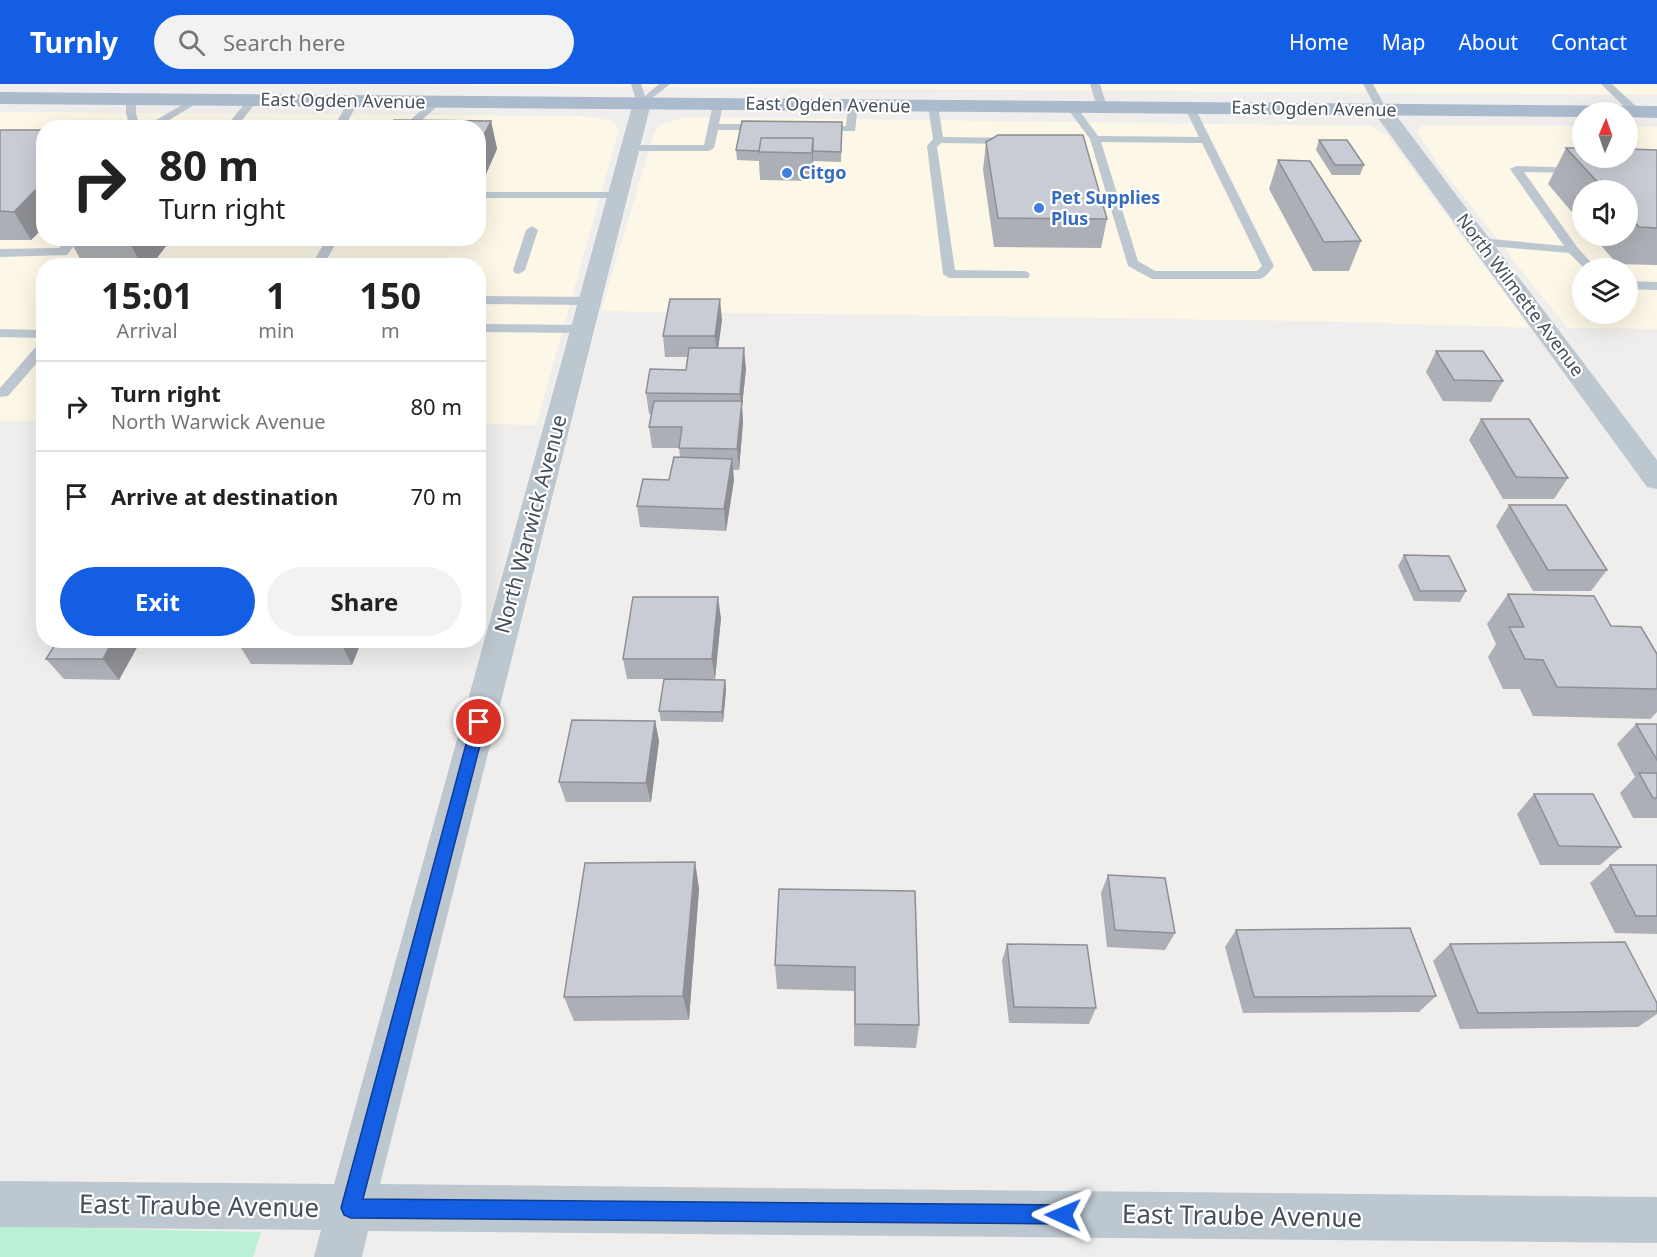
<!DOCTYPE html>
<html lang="en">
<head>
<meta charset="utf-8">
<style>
	:root { --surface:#fff; --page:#f2f2f2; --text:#222; --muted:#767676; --line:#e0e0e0; --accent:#145ee3 }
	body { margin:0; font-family:"Noto Sans",sans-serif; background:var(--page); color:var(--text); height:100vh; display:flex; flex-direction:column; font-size:22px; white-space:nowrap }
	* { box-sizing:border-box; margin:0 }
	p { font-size:20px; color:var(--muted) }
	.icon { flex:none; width:33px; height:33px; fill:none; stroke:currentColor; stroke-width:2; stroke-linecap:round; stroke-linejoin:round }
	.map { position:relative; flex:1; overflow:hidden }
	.panel { position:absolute; left:36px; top:174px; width:450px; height:390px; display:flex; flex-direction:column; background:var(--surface); border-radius:24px; box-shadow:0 6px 24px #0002 }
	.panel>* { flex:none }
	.top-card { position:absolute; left:36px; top:36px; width:450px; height:126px; border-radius:24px; box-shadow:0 6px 24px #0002; background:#fff; color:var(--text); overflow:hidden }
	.needle { width:39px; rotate:2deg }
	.fabs { position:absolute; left:1572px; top:18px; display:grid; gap:12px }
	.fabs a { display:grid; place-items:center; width:66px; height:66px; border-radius:50%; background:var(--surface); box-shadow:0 6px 24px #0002; font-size:30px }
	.pin { position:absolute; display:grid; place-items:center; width:51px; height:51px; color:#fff; margin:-26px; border:3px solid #fff; border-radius:50%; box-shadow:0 2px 6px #0007 }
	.me { position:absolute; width:66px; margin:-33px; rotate:271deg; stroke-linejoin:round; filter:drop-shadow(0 0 4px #0008) }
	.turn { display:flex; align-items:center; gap:21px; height:126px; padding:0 24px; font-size:27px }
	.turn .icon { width:78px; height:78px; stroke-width:2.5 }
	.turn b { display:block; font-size:42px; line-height:51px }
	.eta { display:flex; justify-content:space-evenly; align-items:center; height:102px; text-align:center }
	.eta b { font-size:36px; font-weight:700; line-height:42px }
	.button { display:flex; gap:12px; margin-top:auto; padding:12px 24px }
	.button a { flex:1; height:69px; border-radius:36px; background:var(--accent); color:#fff; font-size:24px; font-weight:700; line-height:69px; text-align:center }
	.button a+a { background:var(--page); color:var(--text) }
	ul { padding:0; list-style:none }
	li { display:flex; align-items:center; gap:18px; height:90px; padding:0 24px; border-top:2px solid var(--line) }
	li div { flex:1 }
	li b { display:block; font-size:22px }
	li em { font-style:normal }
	header { display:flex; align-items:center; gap:36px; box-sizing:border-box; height:84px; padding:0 30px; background:var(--accent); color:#fff }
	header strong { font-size:28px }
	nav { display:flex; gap:33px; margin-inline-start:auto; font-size:21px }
	.search { width:420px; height:54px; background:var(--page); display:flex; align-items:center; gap:15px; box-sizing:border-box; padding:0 21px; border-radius:33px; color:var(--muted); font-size:22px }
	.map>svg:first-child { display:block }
	.commercial { fill:#fcf7e6; fill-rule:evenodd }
	.green { fill:#baf0d3 }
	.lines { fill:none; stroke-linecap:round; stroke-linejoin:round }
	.service { fill:#bdc7d0; fill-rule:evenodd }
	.minor { fill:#bdc7d0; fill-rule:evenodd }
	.primary { fill:#acbacd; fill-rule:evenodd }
	.wall { fill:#adafb6 }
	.shaded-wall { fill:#8d8f94 }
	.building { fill:#c9ccd4; stroke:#8d8f94; stroke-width:1.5 }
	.route { fill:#145ee3; stroke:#0d3d94; stroke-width:1.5 }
	.shop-dot { fill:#3f7fe0; stroke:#fff; stroke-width:2 }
	.labels { text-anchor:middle; stroke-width:4.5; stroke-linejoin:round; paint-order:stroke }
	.far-street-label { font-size:18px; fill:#454f5b; stroke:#fff }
	.far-shop-label { font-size:18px; font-weight:bold; fill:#366cbe; stroke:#fff; text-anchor:start }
	.street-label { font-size:21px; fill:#454f5b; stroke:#fff }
	.near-street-label { font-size:26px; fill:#454f5b; stroke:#fff }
</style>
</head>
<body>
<header>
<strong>Turnly</strong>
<div class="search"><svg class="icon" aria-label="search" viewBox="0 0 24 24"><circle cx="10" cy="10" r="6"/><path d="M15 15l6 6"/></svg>Search here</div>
<nav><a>Home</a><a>Map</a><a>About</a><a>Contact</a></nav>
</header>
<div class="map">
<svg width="1657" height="1173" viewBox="0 0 1657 1173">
	<rect width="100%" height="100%" fill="#f0eeed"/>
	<!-- commercial -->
	<path class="commercial" d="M242 0H1657V11Z
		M0 28 584 32 613 37 619 45 536 341 479 340 478 182H44L43 337H0ZM44 44H478V154H44Z
		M686 33 1370 42 1387 51 1530 244 1314 237 601 227 655 47 660 40Z
		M1432 41 1582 42V74H1628V42L1657 43V245L1567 244 1438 80 1417 48 1422 42ZM1582 106H1628V152H1582ZM1582 184H1628V230H1582Z"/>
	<!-- green -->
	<path class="green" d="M0 1142 261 1148 253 1173H0Z"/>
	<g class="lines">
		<!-- service -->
		<path class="service" d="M631 0H641L645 12 659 0H670L642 22 637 19Z
			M1090 0H1100L1107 23 1106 25 1097 23Z
			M1363 0H1373L1387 26 1386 28H1378Z
			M1601 0H1612L1640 26V30H1632Z
			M131 12 136 15V29L140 44H130L126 29V15Z
			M195 13 204 15 156 44H143Z
			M249 14 258 16 236 44H225Z
			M354 14 359 17 344 44H333L350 15Z
			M433 16 442 18 413 44H401Z
			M718 17 723 20 719 40H766L771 43 766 46H718L714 64 709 67H630L625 64 630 61H704L713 20Z
			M853 18 858 21 855 47H818L813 44 818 41 846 42 848 21Z
			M933 19 938 22 943 53 1011 54 1016 57 1011 60 941 59 937 63 955 186 1024 187 1028 188 1030 191 1028 194H949L943 190 927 62 933 55 928 22Z
			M1068 22H1076L1098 52 1199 53 1185 24 1194 22 1274 182C1270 187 1266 193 1260 195H1152L1128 182 1090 55 1067 24ZM1101 58 1202 59 1262 182 1257 187H1155L1138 177Z
			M1516 82 1583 84 1585 86 1579 89 1524 88 1577 163 1596 184H1584L1569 169 1477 161 1475 158 1481 154 1564 162 1510 85Z
			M478 108H617L623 111 617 114H478Z
			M532 142 538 146 525 186 519 190 515 189 513 186 526 146Z
			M67 154H80L67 171 0 173V165L59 164Z
			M327 154H339L323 182H311Z
			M1628 197 1657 198V206L1628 205Z
			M478 212 589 213 595 217 589 221 478 220Z
			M478 240 582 241 589 245 582 249 478 248Z
			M0 245 44 246V254L0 253Z
			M44 258V271L8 312 0 313V304L39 259Z"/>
		<!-- minor -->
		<path class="minor" d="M642 13 649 15 651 19 380 1100 1657 1113V1159L368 1147 362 1173H314L321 1146 0 1143V1097L334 1100 633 19 635 15Z
			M1382 20 1389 22 1657 376V405L1647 403 1375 30 1373 26 1375 22Z"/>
		<!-- primary -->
		<path class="primary" d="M0 8 1657 22V34L1628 33V28H1582V33L0 20Z"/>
	</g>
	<!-- wall -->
	<path class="wall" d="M491 37 497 65 482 99H478V44Z
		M842 38 841 78 813 77 812 97 760 96 759 77 737 76 736 66Z
		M0 46H44V143L31 156H0Z
		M1319 56 1364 81 1360 91H1332L1316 66Z
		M986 58 1107 135 1101 164 994 163 983 86Z
		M1566 64 1657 66V181L1617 180 1593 152H1628V106H1582V140L1548 100Z
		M1278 76 1361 157 1349 187H1313L1269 105Z
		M172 154 151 182H84L71 158Z
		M722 236 718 264 746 285 742 322 743 338 739 386H733L734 396 726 447 640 443 637 422 669 396 680 373 679 364H652L649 343 651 330H649L646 309 686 286 687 273H665L663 252Z
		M1436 267 1503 297 1491 318 1443 317 1426 288Z
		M1481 335 1568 394 1554 415H1503L1469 356Z
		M1509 421 1607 486 1591 507H1533L1496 442Z
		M1404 471 1466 507 1460 518 1414 517 1398 482Z
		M1508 510 1611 542 1657 570V628L1650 635 1533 632 1520 605H1503L1488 573 1496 560 1487 540Z
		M721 534 715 595H627L623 575Z
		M141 556 119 596 64 595 46 575Z
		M362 556 352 581 251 580 238 559Z
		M725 596 726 606 723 638 661 637 659 627Z
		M655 637 659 657 651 718H566L559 698Z
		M1636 640H1657V734H1633L1620 709 1635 693 1617 660Z
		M1534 710 1621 763 1600 781H1540L1517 730Z
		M695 778 699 805 689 936 574 937 564 913Z
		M1610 781H1657V850L1615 849 1590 799Z
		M1108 791 1175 849 1165 866 1107 863 1101 809Z
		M779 805 919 941 916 964 854 962V907L777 905 775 881Z
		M1236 846 1436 912 1419 928 1243 929 1225 863Z
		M1007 860 1096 924 1089 940 1009 939 1002 877Z
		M1450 860 1657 919V930L1638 943 1460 945 1433 877Z"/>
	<!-- shaded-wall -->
	<path class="shaded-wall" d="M491 37 497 65 482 99 478 85V63Z
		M813 54V82L812 97V69Z
		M44 97V143L31 156 14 128Z
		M134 154H172L151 182H142L130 159Z
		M720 215 722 236 717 273 715 252Z
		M478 255 482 269 478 279Z
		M744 264 746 285 742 322 743 338 739 386 737 365 741 325 740 310Z
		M732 375 734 396 726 447 724 425Z
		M718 513 721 534 715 595 712 575Z
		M113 556H141L119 596 103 575Z
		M343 556H362L352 581 341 560Z
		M725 596 726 606 723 638 722 628Z
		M655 637 659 657 651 718 646 699Z
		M695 778 699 805 689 936 683 912Z"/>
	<!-- building -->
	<path class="building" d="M394 36 491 37 478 63V44H390Z
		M742 37 842 38 841 68 813 67V54H761L759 67 736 66Z
		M253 42H297L296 44H252Z
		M0 46H44V97L14 128 0 127Z
		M998 51H1083L1107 135 998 134 986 58Z
		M761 54H813L812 69 759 68Z
		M1319 56H1347L1364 81H1335Z
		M1566 64H1582V74H1628V65L1657 66V144L1639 143 1628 131V106H1605Z
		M1278 76 1310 77 1361 157 1324 158Z
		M75 154H134L130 159 71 158Z
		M670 215H720L715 252H663Z
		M689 264H744L740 310 646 309 650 285 686 286Z
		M1436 267H1483L1503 297 1454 296Z
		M654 317H742L737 365 679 364 682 343H649Z
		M1481 335H1529L1568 394 1516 393Z
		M674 373 732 375 724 425 637 422 643 395 669 396Z
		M1509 421H1566L1607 486H1548Z
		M1404 471 1449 472 1466 507H1420Z
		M1508 510 1594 512 1611 542 1641 543 1657 570V605L1557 603 1543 576 1525 575 1509 543H1524Z
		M633 513H718L712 575H623Z
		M58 556H113L103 575H46Z
		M240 556H343L341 560 238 559Z
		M664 595 725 596 722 628 659 627Z
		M572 636 655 637 646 699 559 698Z
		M1636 640H1657V676Z
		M1639 689H1657V714H1653Z
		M1534 710H1593L1621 763 1559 762Z
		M695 778 683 912 564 913 585 779Z
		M1610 781H1657V832H1636Z
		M1108 791 1165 794 1175 849 1115 846Z
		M779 805 915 807 919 941 855 940V883L775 881Z
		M1410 844 1436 912 1254 913 1236 846Z
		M1625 858 1657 919V927L1478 929 1450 860Z
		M1007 860 1087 861 1096 924 1014 923Z"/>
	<!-- route -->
	<path class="route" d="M479 632 484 634 486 638 363 1115 1063 1121 1070 1124 1073 1131 1070 1137 1063 1140 351 1134 344 1131 341 1124 472 638 474 634Z"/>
	<!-- markers -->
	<g class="shop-dot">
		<circle cx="787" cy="89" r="6"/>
		<circle cx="1039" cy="124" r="6"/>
	</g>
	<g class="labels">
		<!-- far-street labels -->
		<g class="far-street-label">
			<text transform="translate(343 17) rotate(1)" y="6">East Ogden Avenue</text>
			<text transform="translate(828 21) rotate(1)" y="6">East Ogden Avenue</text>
			<text transform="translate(1314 25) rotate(1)" y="6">East Ogden Avenue</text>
			<text transform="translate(1520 211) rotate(53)" y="6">North Wilmette Avenue</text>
		</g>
		<!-- far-shop labels -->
		<g class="far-shop-label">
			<text x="799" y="95">Citgo</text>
			<text x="1051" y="120">Pet Supplies<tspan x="1051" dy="21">Plus</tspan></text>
		</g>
		<!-- street labels -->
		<g class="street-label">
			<text transform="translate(531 440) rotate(-75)" y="7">North Warwick Avenue</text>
		</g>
		<!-- near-street labels -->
		<g class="near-street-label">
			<text transform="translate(199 1122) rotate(1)" y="9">East Traube Avenue</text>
			<text transform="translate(1242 1132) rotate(1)" y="9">East Traube Avenue</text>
		</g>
	</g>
</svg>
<div class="fabs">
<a><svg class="needle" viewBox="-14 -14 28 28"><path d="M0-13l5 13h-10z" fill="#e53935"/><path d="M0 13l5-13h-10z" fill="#767676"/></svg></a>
<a><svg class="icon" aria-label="sound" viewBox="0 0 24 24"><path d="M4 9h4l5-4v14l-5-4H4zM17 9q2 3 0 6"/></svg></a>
<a><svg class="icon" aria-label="layers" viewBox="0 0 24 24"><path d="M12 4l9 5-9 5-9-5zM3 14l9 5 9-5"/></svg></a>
</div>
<div class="pin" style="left:479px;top:638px;background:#d93025"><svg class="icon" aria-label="arrive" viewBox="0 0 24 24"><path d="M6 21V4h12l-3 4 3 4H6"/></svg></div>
<svg class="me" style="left:1063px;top:1131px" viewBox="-20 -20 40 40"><path d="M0-17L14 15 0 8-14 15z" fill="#145ee3" stroke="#fff" stroke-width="4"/></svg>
<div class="top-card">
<div class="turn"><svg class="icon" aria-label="right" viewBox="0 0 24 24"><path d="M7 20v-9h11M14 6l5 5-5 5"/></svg><div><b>80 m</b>Turn right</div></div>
</div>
<section class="panel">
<div class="eta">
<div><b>15:01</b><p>Arrival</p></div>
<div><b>1</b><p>min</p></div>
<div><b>150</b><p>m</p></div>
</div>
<ul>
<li><svg class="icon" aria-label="right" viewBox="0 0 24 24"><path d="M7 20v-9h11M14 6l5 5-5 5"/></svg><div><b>Turn right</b><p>North Warwick Avenue</p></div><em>80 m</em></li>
<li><svg class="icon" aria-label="arrive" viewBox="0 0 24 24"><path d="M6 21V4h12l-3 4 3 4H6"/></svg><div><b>Arrive at destination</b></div><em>70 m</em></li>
</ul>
<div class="button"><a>Exit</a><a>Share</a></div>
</section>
</div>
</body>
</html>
